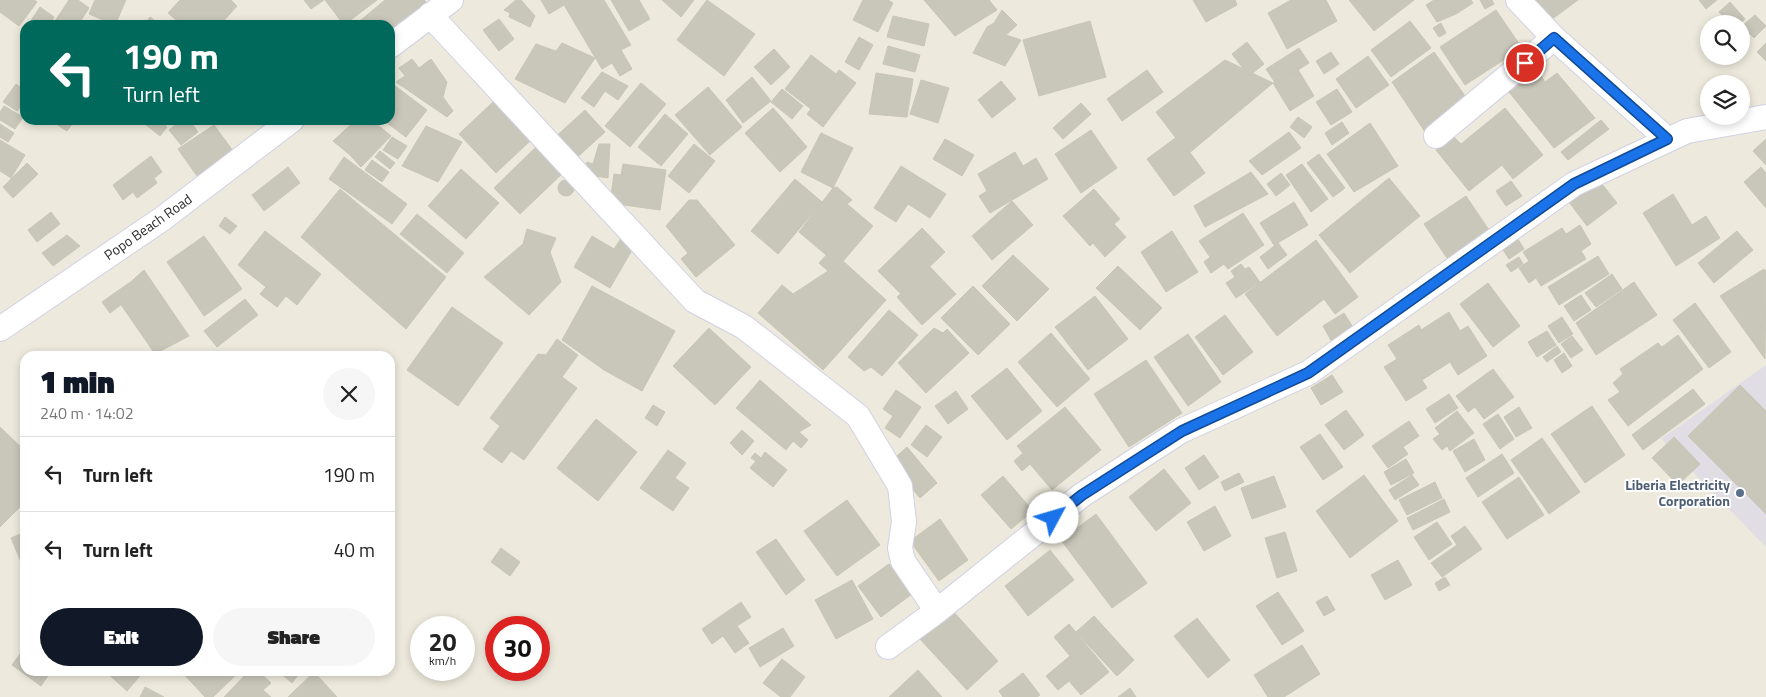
<!DOCTYPE html>
<html lang="en">
<head>
<meta charset="utf-8">
<style>
	:root { --surface:#fff; --page:#f6f6f6; --text:#222; --muted:#767676; --line:#e0e0e0; --accent:#111827 }
	body { margin:0; font-family:"Titillium Web",sans-serif; background:var(--page); color:var(--text); height:100vh; display:flex; flex-direction:column; font-size:19px; white-space:nowrap }
	* { box-sizing:border-box; margin:0 }
	p { font-size:16px; color:var(--muted) }
	.icon { flex:none; width:28px; height:28px; fill:none; stroke:currentColor; stroke-width:2; stroke-linecap:round; stroke-linejoin:round }
	.map { position:relative; flex:1; overflow:hidden }
	.details { position:absolute; left:20px; top:351px; width:375px; height:325px; display:flex; flex-direction:column; background:var(--surface); border-radius:15px; box-shadow:0 2px 8px #0003 }
	.details>* { flex:none }
	.top-card { position:absolute; left:20px; top:20px; width:375px; height:105px; border-radius:15px; box-shadow:0 2px 8px #0003; background:#00695c; color:#fff; overflow:hidden }
	.tools { position:absolute; left:1700px; top:15px; display:grid; gap:10px }
	.tools a { display:grid; place-items:center; width:50px; height:50px; border-radius:50%; background:var(--surface); box-shadow:0 2px 8px #0003; font-size:25px }
	.speed { position:absolute; left:410px; top:616px; display:flex; gap:10px; font-size:25px; font-weight:700; text-align:center }
	.speed>* { display:grid; place-content:center; width:65px; height:65px; border-radius:50%; background:var(--surface); box-shadow:0 2px 8px #0003; line-height:1 }
	.speed small { font-size:12px; font-weight:400 }
	.speed .limit { border:8px solid #d22; background:#fff; color:#111 }
	.pin { position:absolute; display:grid; place-items:center; width:42px; height:42px; color:#fff; margin:-21px; border:2px solid #fff; border-radius:50%; box-shadow:0 1px 5px #0007 }
	.me { position:absolute; width:55px; margin:-28px; rotate:51deg; stroke-linejoin:round; filter:drop-shadow(0 0 4px #0008) }
	.turn { display:flex; align-items:center; gap:18px; height:105px; padding:0 20px; font-size:22px }
	.turn .icon { width:65px; height:65px; stroke-width:2.5 }
	.turn b { display:block; font-size:35px; line-height:42px }
	.round { display:grid; place-items:center; flex:none; width:52px; height:52px; border-radius:26px; background:var(--page) }
	.headline { display:flex; align-items:center; justify-content:space-between; height:85px; padding:0 20px }
	h1 { font-size:30px; font-weight:800; line-height:38px; color:var(--accent) }
	.action { display:flex; gap:10px; margin-top:auto; padding:10px 20px }
	.action a { flex:1; height:58px; border-radius:30px; background:var(--accent); color:#fff; font-size:20px; font-weight:800; line-height:58px; text-align:center }
	.action a+a { background:var(--page); color:var(--text) }
	ul { padding:0; list-style:none }
	li { display:flex; align-items:center; gap:15px; height:75px; padding:0 20px; border-top:1px solid var(--line) }
	li div { flex:1 }
	li b { display:block; font-size:19px }
	li em { font-style:normal }
	.map>svg:first-child { display:block }
	.industrial { fill:#e1dde5 }
	.building { fill:#c9c7ba; stroke:#c9c6b5 }
	.lines { fill:none; stroke-linecap:round; stroke-linejoin:round }
	.street-casing { stroke:#d1d1e4; stroke-width:26 }
	.street { stroke:#fff; stroke-width:24 }
	.route-casing { stroke:#114b97; stroke-width:12 }
	.route { stroke:#1a73e8; stroke-width:9 }
	.service-dot { fill:#5c6f8a; stroke:#fff; stroke-width:2 }
	.labels { text-anchor:middle; stroke-width:4; stroke-linejoin:round; paint-order:stroke }
	.street-label { font-size:14px; fill:#2b2b2b; stroke:#fff }
	.service-label { font-size:14px; font-weight:bold; fill:#4e5e75; stroke:#fff; text-anchor:end }
</style>
</head>
<body>
<div class="map">
<svg width="1766" height="697" viewBox="0 0 1766 697">
	<rect width="100%" height="100%" fill="#ede9dc"/>
	<!-- industrial -->
	<path class="industrial" d="M1766 365V547L1661 439Z"/>
	<!-- building -->
	<path class="building" d="M0 0H34L37 2 19 26 0 12Z
		M69 0H78L89 8 78 25H61L55 21Z
		M95 0H126L115 25 89 14Z
		M180 0H231L237 6 220 25H182L168 13Z
		M304 0H324L311 9Z
		M325 0H377L344 25Z
		M385 0H424L427 3 390 33V25H355Z
		M516 0H521L535 16 530 27 509 17 510 13 504 10Z
		M541 0H604L631 45 621 50 632 69 620 76 612 63 602 69 564 5 549 14Z
		M611 0H639L650 19 629 31Z
		M662 0H694L681 17Z
		M707 0 755 34 724 76 677 40Z
		M863 0H888L893 3 878 32 853 20Z
		M924 0H989L997 10 955 36Z
		M1193 0H1235L1237 5 1206 22Z
		M1291 0H1326L1337 21 1287 49 1268 13Z
		M1349 0H1414L1374 31Z
		M1434 0H1471L1473 3 1456 14 1437 22 1426 5Z
		M1480 0H1492L1494 4 1485 9Z
		M1525 0H1578L1544 25Z
		M1699 0H1717L1706 9Z
		M1730 2 1745 19 1740 24H1730L1719 12Z
		M40 7 54 17 49 25H28Z
		M1002 10 1017 25 1006 35 1021 40 1005 66 973 53 987 27 994 23Z
		M1496 10 1522 48 1465 85 1440 47Z
		M1755 15 1766 26 1754 38 1742 26Z
		M893 16 929 24 924 46 887 37Z
		M150 17 161 25H144Z
		M499 19 514 39 499 51 483 30Z
		M1090 21 1106 77 1039 96 1023 40Z
		M1410 21 1431 48 1391 77 1371 50Z
		M1441 23 1446 33 1439 37 1433 28Z
		M859 37 873 45 859 70 845 62Z
		M1247 42 1264 64 1249 76 1232 54Z
		M562 43 595 58 565 103 515 79 536 44 556 51Z
		M1766 43V61L1757 52Z
		M888 46 920 55 915 72 883 64Z
		M1299 48 1309 63 1276 84 1266 69Z
		M774 49 790 67 771 85 754 67Z
		M1331 52 1339 64 1324 74 1316 61Z
		M1434 52 1470 103 1425 132 1392 82Z
		M811 55 836 74 839 70 856 83 823 127 807 114 811 109 785 89Z
		M1368 56 1389 85 1356 108 1336 79Z
		M412 59 419 68 431 59 447 82 443 97 453 111 447 117 396 82 405 76 399 68Z
		M1225 60 1273 83 1188 154 1156 112Z
		M1297 68 1314 96 1290 111 1273 83Z
		M1147 70 1163 92 1122 121 1107 99Z
		M1538 71 1545 82 1557 73 1595 118 1554 148 1509 92Z
		M602 72 628 86 618 100 605 91 594 107 581 98Z
		M876 73 913 79 907 117 869 114Z
		M752 77 771 101 743 123 726 100Z
		M921 80 949 88 938 123 910 114Z
		M1001 81 1016 99 992 118 978 100Z
		M390 82 427 110 406 137 383 120H390Z
		M641 83 666 104 630 147 605 126Z
		M16 84 25 91V100L17 111 3 102Z
		M708 87 742 127 710 155 675 115Z
		M782 89 803 106 792 119 771 102Z
		M1337 89 1352 112 1331 125 1316 102Z
		M493 102 530 141 496 173 459 134Z
		M1081 103 1091 114 1063 139 1053 128Z
		M4 106 23 117 15 129 0 120V112Z
		M773 108 807 147 780 172 745 133Z
		M1505 108 1543 155 1513 179 1502 165 1469 191 1436 150 1453 136 1461 144Z
		M585 110 605 132 572 162 552 140Z
		M665 114 688 134 661 166 638 147Z
		M1298 117 1312 127 1304 138 1290 127Z
		M59 120H75L67 131 56 124Z
		M148 120H159L167 127 160 136 145 124Z
		M181 120H189L198 132 181 145 169 130Z
		M356 120H372L391 136 361 167 350 155 333 141Z
		M1601 120 1609 129 1568 160 1561 152Z
		M1342 122 1349 133 1332 145 1325 133Z
		M1370 123 1398 166 1354 192 1327 154Z
		M0 124 14 133 8 142 0 137Z
		M214 125 233 151 197 176 178 149Z
		M426 126 462 142 438 182 402 166Z
		M1091 130 1117 168 1081 193 1055 154Z
		M1289 132 1301 148 1262 175 1249 161Z
		M821 133 853 148 833 188 801 172Z
		M1178 136 1205 173 1174 196 1147 159Z
		M392 137 407 146 398 159 383 150Z
		M945 139 974 155 962 176 933 159Z
		M1766 139V165L1753 151Z
		M0 140 25 155 11 178 0 171Z
		M539 144 565 171 520 214 494 188Z
		M599 144H610L608 178 583 174 587 162 593 164Z
		M694 144 715 161 689 193 668 176Z
		M380 151 395 163 390 169 375 157Z
		M1015 152 1023 166 1036 158 1048 179 990 213 979 196 987 191 978 174Z
		M1319 154 1345 188 1333 197 1307 163Z
		M151 156 162 172 154 178 157 183 137 198 133 192 123 200 113 185Z
		M344 157 407 204 392 224 329 179Z
		M372 160 389 172 382 182 365 170Z
		M27 163 38 174 13 198 3 187Z
		M623 164 666 170 660 210 610 203 614 174 621 175Z
		M1302 164 1328 199 1311 212 1286 175Z
		M901 166 946 194 930 218 908 204 896 222 874 208Z
		M288 167 300 183 264 211 252 195Z
		M1761 167 1766 173V208L1744 182Z
		M461 169 499 203 466 239 428 206Z
		M1251 172 1268 194 1205 227 1194 206Z
		M1281 173 1290 185 1276 196 1267 184Z
		M1389 178 1420 216 1350 273 1319 235Z
		M795 179 822 202 778 254 751 231Z
		M1598 179 1617 203 1587 226 1569 202Z
		M558 188a8 8 0 1 1 16 0a8 8 0 1 1-16 0Z
		M1511 181 1522 196 1506 206 1496 191Z
		M837 187 852 200 847 204 873 226 839 266 799 232 833 188Z
		M340 189 446 277 406 329 301 237Z
		M1094 189 1120 219 1114 224 1126 237 1105 257 1093 243 1090 246 1063 216Z
		M1673 194 1692 225 1706 216 1720 238 1676 266 1643 213Z
		M1466 196 1491 233 1449 261 1424 224Z
		M689 200H697L735 245 696 277 681 259 688 253 666 226Z
		M1012 201 1033 225 992 260 972 236Z
		M1294 202 1308 225 1274 245 1260 223Z
		M51 212 60 224 37 242 28 230Z
		M1243 213 1264 245 1228 269 1224 264 1211 273 1204 262 1210 257 1199 241Z
		M417 214 464 253 447 273 400 234Z
		M225 217 237 226 230 234 219 226Z
		M1580 225 1591 244 1581 251 1586 259 1541 286 1536 278 1529 283 1519 268 1529 261 1523 252 1562 228 1566 234Z
		M922 228 945 252 901 294 878 271Z
		M527 229 556 238 550 252 561 282 529 315 484 277 523 244Z
		M265 231 321 274 297 305 286 296 277 307 260 294 266 287 238 265Z
		M1172 231 1198 272 1166 292 1141 252Z
		M1737 231 1753 250 1714 283 1698 263Z
		M67 235 80 246 53 266 42 253Z
		M204 236 242 289 204 316 167 262Z
		M592 236 614 249 622 237 635 245 610 288 574 267Z
		M1516 236 1524 249 1509 259 1500 245Z
		M1316 240 1358 297 1335 314 1324 299 1277 336 1245 294Z
		M1278 243 1287 255 1268 269 1260 257Z
		M831 250 886 300 823 370 758 313 782 285 793 294 828 271 819 263Z
		M1013 255 1049 289 1017 321 982 286Z
		M1598 256 1609 274 1559 305 1548 287Z
		M1519 257 1523 264 1511 272 1506 265Z
		M1241 264 1245 269 1249 267 1260 282 1236 298 1226 283 1235 277 1231 271Z
		M1118 266 1162 308 1140 330 1096 288Z
		M930 267 956 294 922 325 897 297Z
		M1764 269 1766 271 1765 359 1720 296Z
		M144 270 189 336 155 354 115 296Z
		M1612 274 1622 289 1596 307 1585 293Z
		M1634 282 1657 315 1596 355 1576 323Z
		M129 283 137 293 110 313 102 302Z
		M1488 283 1520 326 1493 347 1460 304Z
		M592 286 637 310 604 370 562 340Z
		M973 286 1010 324 978 355 941 318Z
		M1581 295 1591 310 1574 321 1564 306Z
		M1095 296 1128 339 1088 370 1055 327Z
		M245 299 258 315 217 347 204 331Z
		M1695 303 1731 352 1709 368 1673 320Z
		M452 307 503 343 458 406 407 370Z
		M637 310 675 331 642 391 604 370Z
		M889 310 918 335 882 376 871 367 864 371 848 357Z
		M1449 312 1460 331 1468 326 1487 356 1458 375 1450 362 1422 380 1427 388 1406 401 1384 367 1397 359 1388 345 1419 325 1421 330Z
		M1344 313 1354 329 1332 342 1323 326Z
		M1225 315 1253 352 1223 375 1195 337Z
		M1562 317 1573 334 1559 343 1548 326Z
		M709 328 751 367 715 405 673 366Z
		M934 328 943 333 947 329 969 353 926 393 898 363Z
		M1547 331 1556 345 1537 357 1528 342Z
		M1051 333 1090 379 1057 407 1018 362Z
		M1188 334 1221 382 1188 406 1154 357Z
		M1678 335 1703 369 1628 426 1608 400 1620 392 1613 383 1623 374 1620 369 1658 343 1662 347Z
		M1572 336 1583 350 1571 358 1561 344Z
		M557 339 578 355 562 377 577 388 524 460 511 451 502 463 483 449 500 426 490 418 538 354 546 355Z
		M1557 346 1561 352 1547 362 1543 357Z
		M1564 353 1572 366 1562 373 1554 360Z
		M1146 360 1182 413 1129 447 1094 394Z
		M1007 368 1042 411 1007 440 971 396Z
		M1493 369 1514 397 1484 419 1475 407 1468 412 1456 396Z
		M1332 375 1343 392 1321 405 1311 388Z
		M760 380 811 425 799 432 808 440 801 448 793 441 786 450 736 408Z
		M1740 385 1766 411V514L1688 436Z
		M1693 389 1705 404 1643 450 1632 435Z
		M896 390 921 407 900 438 885 428 893 416 883 409Z
		M956 391 968 409 948 424 935 406Z
		M1449 394 1458 408 1435 423 1426 409Z
		M653 405 665 412 657 426 645 418Z
		M1592 406 1625 455 1585 483 1551 434Z
		M1065 407 1101 450 1052 490 1030 464 1022 471 1014 461 1023 453 1017 446Z
		M1519 407 1532 428 1516 437 1504 417Z
		M1346 410 1364 435 1344 450 1325 425Z
		M1457 411 1474 433 1450 451 1447 446 1442 450 1433 439 1440 434 1435 428Z
		M1498 414 1514 439 1500 449 1483 424Z
		M596 419 637 452 598 501 557 468Z
		M1409 421 1419 436 1403 447 1408 454 1388 468 1372 446Z
		M926 425 942 437 927 457 911 445Z
		M0 427 25 451V502L0 527Z
		M742 430 754 441 742 455 730 443Z
		M1320 434 1343 467 1323 480 1300 447Z
		M1674 437 1700 464 1678 485 1652 458Z
		M1542 438 1580 492 1549 514 1511 460Z
		M1474 439 1485 460 1465 472 1453 451Z
		M907 447 937 483 920 498 890 462Z
		M668 450 686 463 675 478 689 488 673 511 640 488Z
		M765 452 787 470 773 487 750 468 756 461 751 458 755 453 761 458Z
		M1502 454 1514 473 1478 497 1466 478Z
		M1204 455 1219 477 1199 490 1185 468Z
		M1406 459 1414 473 1391 485 1384 472Z
		M1164 469 1191 503 1156 531 1129 497Z
		M1239 473 1244 482 1225 491 1221 482Z
		M1364 475 1398 521 1350 558 1316 511Z
		M1412 475 1419 485 1395 500 1389 490Z
		M1003 476 1033 511 1011 529 981 495Z
		M1274 476 1286 507 1252 519 1241 488Z
		M1519 477 1544 515 1507 539 1482 502Z
		M1435 482 1442 498 1407 515 1399 500Z
		M1444 499 1450 512 1413 530 1407 518Z
		M847 500 880 545 837 576 804 531Z
		M1215 506 1231 536 1204 551 1187 522Z
		M1096 514 1147 583 1112 608 1061 540Z
		M940 519 968 560 939 581 910 541Z
		M1437 522 1452 544 1429 560 1414 537Z
		M1465 526 1482 549 1442 577 1431 563 1457 545 1451 536Z
		M25 532V569H24L11 538Z
		M1285 532 1297 571 1277 578 1265 538Z
		M776 539 805 580 786 595 756 552Z
		M501 548 520 562 510 576 491 562Z
		M1050 550 1074 580 1028 616 1005 586Z
		M1398 560 1412 585 1385 600 1371 575Z
		M889 564 912 594 881 617 858 586Z
		M1445 577 1450 585 1439 591 1435 583Z
		M852 580 873 619 836 639 815 600Z
		M1278 592 1304 631 1282 645 1256 606Z
		M1327 596 1335 610 1324 616 1316 602Z
		M741 602 751 617 737 626 749 643 735 653 723 636 712 644 702 629Z
		M952 610 998 661 967 690 920 639Z
		M1094 616 1134 660 1117 676 1076 632Z
		M1197 618 1230 660 1208 678 1174 636Z
		M1069 624 1109 672 1081 695 1069 681 1058 690 1046 676 1070 656 1054 637Z
		M783 628 794 646 760 667 749 648Z
		M1302 645 1320 674 1284 697H1268L1254 675Z
		M25 647V671H51L41 686 12 665Z
		M782 659 805 677 790 697H781L763 683Z
		M918 670 942 697H889Z
		M105 671H144L127 691Z
		M181 671H240L213 697H205Z
		M249 671H258L271 683 263 690 271 697H224Z
		M278 671H301L292 683Z
		M314 672 337 697H288Z
		M1023 673 1040 695 1037 697H1003L999 691Z
		M145 687 164 697H140Z
		M1130 688 1136 697H1118Z"/>
	<g class="lines">
		<defs>
			<path id="street" d="M1518 0 1554 38 1667 139
				M430 15 695 301 744 327 858 416 900 486 904 522 900 548 903 561 937 611
				M390 46 451 0
				M1436 136 1554 38
				M0 329 162 219 292 120
				M888 647 937 611 1082 495 1181 431 1308 373 1574 184 1687 131 1766 117"/>
		</defs>
		<!-- street casing -->
		<use href="#street" class="street-casing"/>
		<!-- street -->
		<use href="#street" class="street"/>
	</g>
	<g class="lines">
		<defs>
			<path id="route" d="M1053 518 1082 495 1182 431 1308 373 1574 184 1667 139 1554 38 1525 63"/>
		</defs>
		<!-- route casing -->
		<use href="#route" class="route-casing"/>
		<!-- route -->
		<use href="#route" class="route"/>
	</g>
	<!-- markers -->
	<circle class="service-dot" cx="1740" cy="493" r="5"/>
	<g class="labels">
		<!-- street labels -->
		<g class="street-label">
			<text transform="translate(148 227) rotate(-35)" y="5">Popo Beach Road</text>
		</g>
		<!-- service labels -->
		<g class="service-label">
			<text x="1730" y="490">Liberia Electricity<tspan x="1730" dy="16">Corporation</tspan></text>
		</g>
	</g>
</svg>
<div class="tools">
<a><svg class="icon" aria-label="search" viewBox="0 0 24 24"><circle cx="10" cy="10" r="6"/><path d="M15 15l6 6"/></svg></a>
<a><svg class="icon" aria-label="layers" viewBox="0 0 24 24"><path d="M12 4l9 5-9 5-9-5zM3 14l9 5 9-5"/></svg></a>
</div>
<div class="speed"><div>20<small>km/h</small></div><div class="limit">30</div></div>
<div class="pin" style="left:1525px;top:63px;background:#d93025"><svg class="icon" aria-label="arrive" viewBox="0 0 24 24"><path d="M6 21V4h12l-3 4 3 4H6"/></svg></div>
<svg class="me" style="left:1053px;top:518px" viewBox="-20 -20 40 40"><circle r="19" fill="#fff"/><path d="M0-13L10 11 0 6-10 11z" fill="#1a73e8"/></svg>
<div class="top-card">
<div class="turn"><svg class="icon" aria-label="left" viewBox="0 0 24 24"><path d="M17 20v-9H6M10 6l-5 5 5 5"/></svg><div><b>190 m</b>Turn left</div></div>
</div>
<section class="details">
<div class="headline"><div><h1>1 min</h1><p>240 m · 14:02</p></div><a class="round"><svg class="icon" aria-label="close" viewBox="0 0 24 24"><path d="M6 6l12 12M18 6L6 18"/></svg></a></div>
<ul>
<li><svg class="icon" aria-label="left" viewBox="0 0 24 24"><path d="M17 20v-9H6M10 6l-5 5 5 5"/></svg><div><b>Turn left</b></div><em>190 m</em></li>
<li><svg class="icon" aria-label="left" viewBox="0 0 24 24"><path d="M17 20v-9H6M10 6l-5 5 5 5"/></svg><div><b>Turn left</b></div><em>40 m</em></li>
</ul>
<div class="action"><a>Exit</a><a>Share</a></div>
</section>
</div>
</body>
</html>
